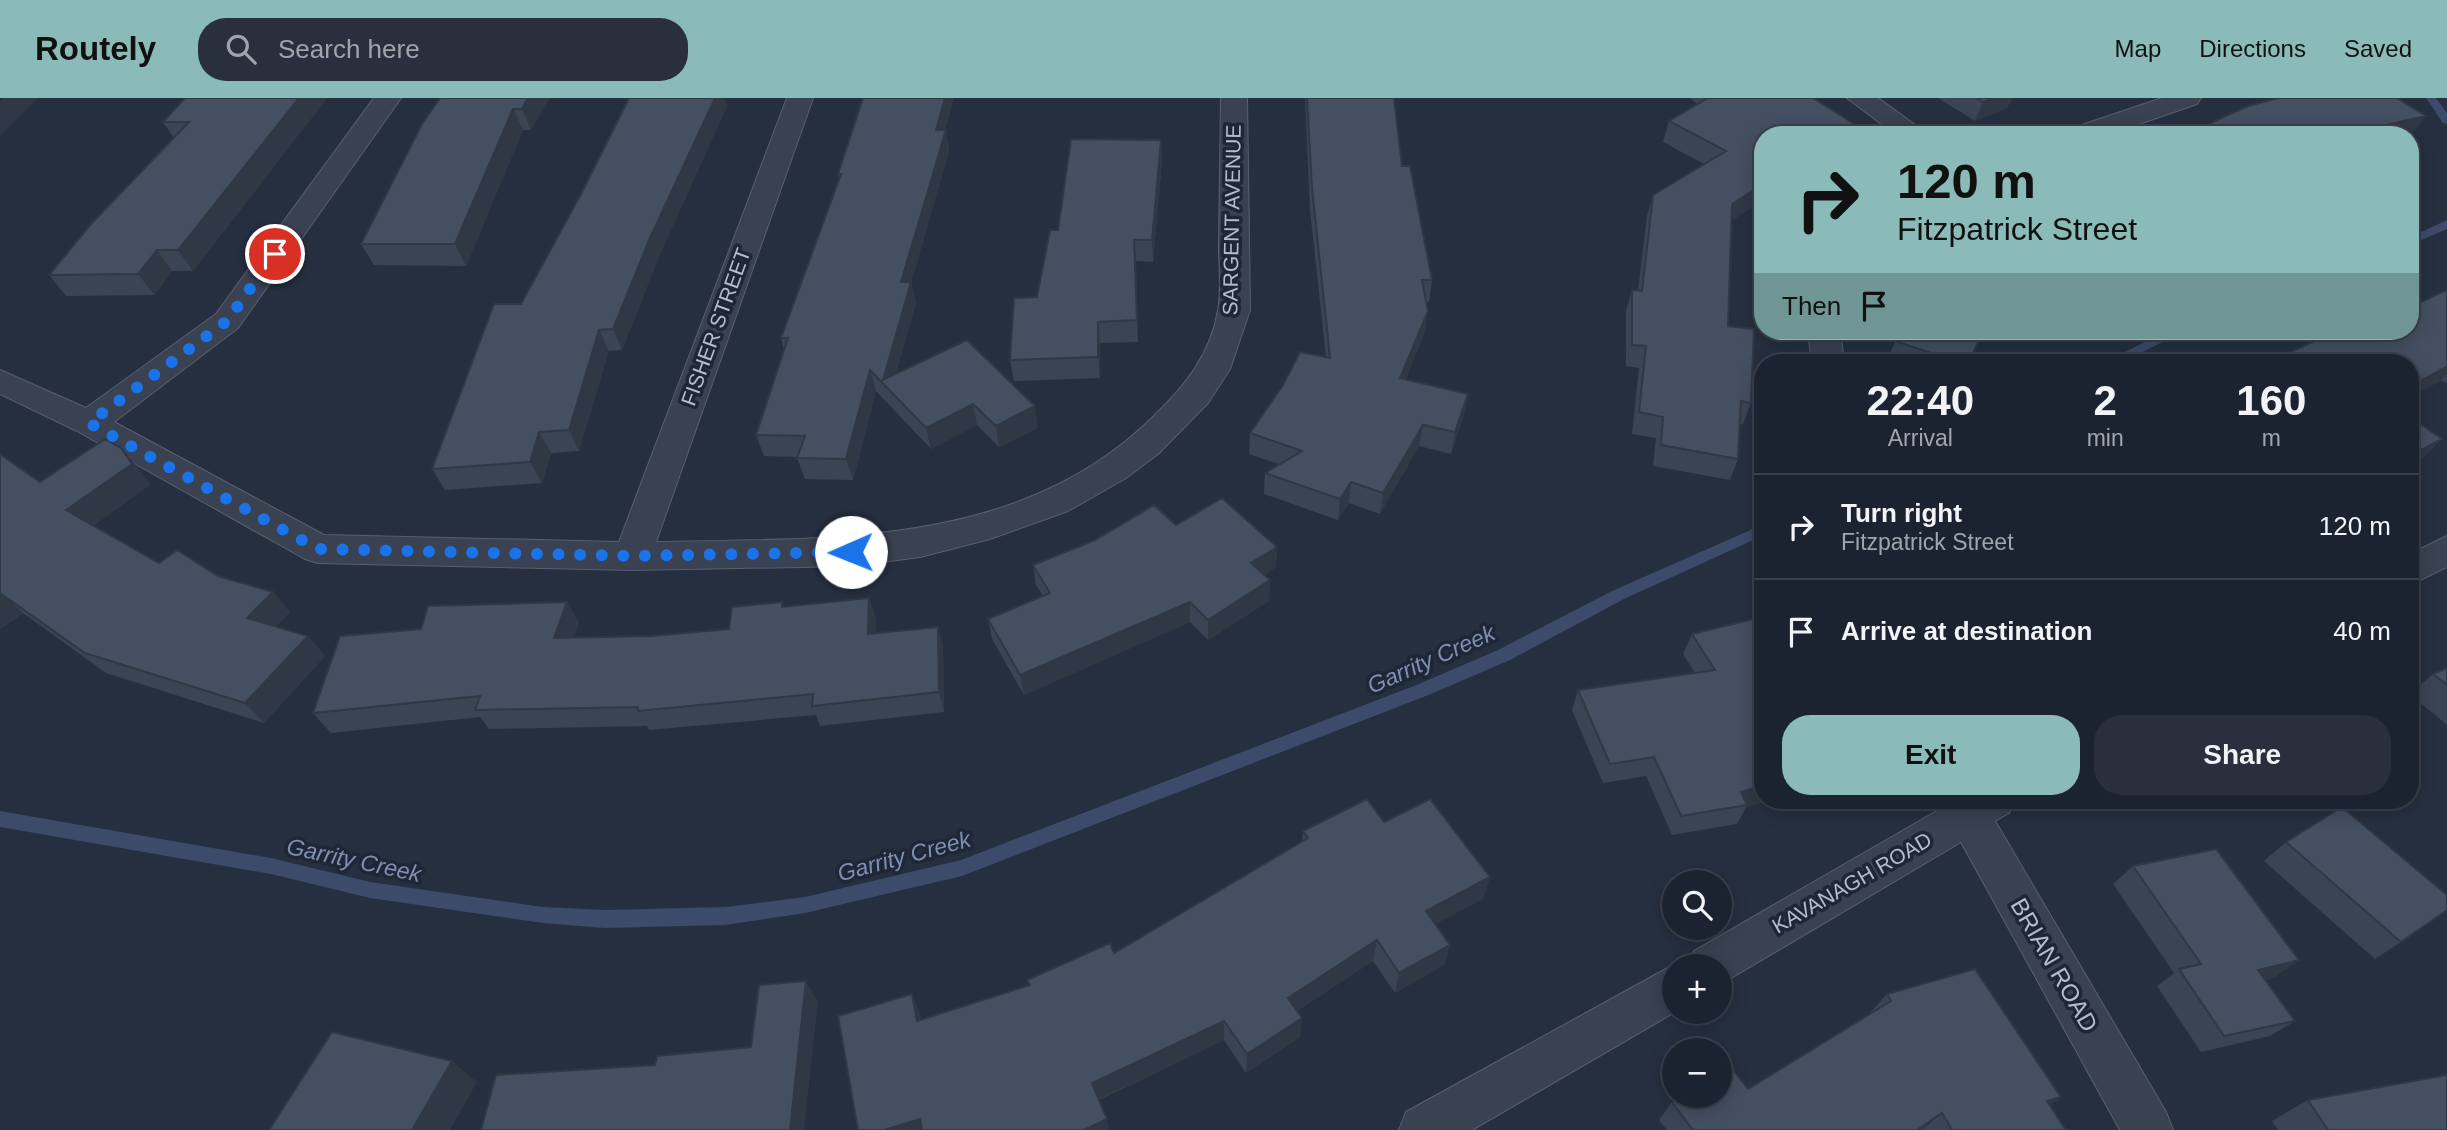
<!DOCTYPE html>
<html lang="en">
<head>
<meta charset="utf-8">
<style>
	:root { --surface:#1c2330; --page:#292f3c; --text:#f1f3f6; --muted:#a0a4ab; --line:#3a404c; --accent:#8bbbb9 }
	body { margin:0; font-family:Helvetica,sans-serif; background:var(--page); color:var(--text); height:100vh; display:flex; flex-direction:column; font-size:26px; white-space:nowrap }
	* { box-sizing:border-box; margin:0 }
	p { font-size:23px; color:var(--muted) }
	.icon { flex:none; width:38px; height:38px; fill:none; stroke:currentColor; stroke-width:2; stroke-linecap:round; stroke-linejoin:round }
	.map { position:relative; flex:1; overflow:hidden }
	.side { position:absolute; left:1754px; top:256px; width:665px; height:455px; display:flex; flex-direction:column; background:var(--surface); border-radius:28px; box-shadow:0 4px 18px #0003,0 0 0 2px var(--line) }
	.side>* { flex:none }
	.guide { position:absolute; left:1754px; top:28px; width:665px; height:214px; border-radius:28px; box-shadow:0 4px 18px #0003,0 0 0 2px var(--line); background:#8bbbb9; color:#111; overflow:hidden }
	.fabs { position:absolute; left:1662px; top:772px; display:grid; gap:14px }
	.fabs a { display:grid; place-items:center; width:70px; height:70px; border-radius:50%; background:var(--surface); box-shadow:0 4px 18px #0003,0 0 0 2px var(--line); font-size:35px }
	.pin { position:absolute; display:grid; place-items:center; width:60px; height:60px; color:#fff; margin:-30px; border:4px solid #fff; border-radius:50%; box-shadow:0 2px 7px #0007 }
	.me { position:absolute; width:77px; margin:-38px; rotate:269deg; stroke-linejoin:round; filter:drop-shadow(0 0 5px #0008) }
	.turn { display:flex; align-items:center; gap:24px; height:147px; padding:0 28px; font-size:32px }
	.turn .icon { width:91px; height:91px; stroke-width:2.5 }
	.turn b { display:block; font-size:49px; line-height:60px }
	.then { display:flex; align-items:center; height:66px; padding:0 28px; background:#0003; gap:14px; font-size:26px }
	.eta { display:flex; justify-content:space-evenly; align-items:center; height:119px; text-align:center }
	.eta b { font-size:42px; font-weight:800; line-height:49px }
	.action { display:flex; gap:14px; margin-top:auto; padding:14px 28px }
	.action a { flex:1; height:80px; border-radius:28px; background:var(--accent); color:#111; font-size:28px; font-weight:800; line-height:80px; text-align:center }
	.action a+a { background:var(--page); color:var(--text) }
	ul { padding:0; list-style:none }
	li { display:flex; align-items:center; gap:21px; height:105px; padding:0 28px; border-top:2px solid var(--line) }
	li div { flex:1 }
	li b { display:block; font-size:26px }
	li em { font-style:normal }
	header { display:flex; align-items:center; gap:42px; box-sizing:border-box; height:98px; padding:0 35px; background:var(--accent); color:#111 }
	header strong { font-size:33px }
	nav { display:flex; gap:38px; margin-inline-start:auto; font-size:24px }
	.search { width:490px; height:63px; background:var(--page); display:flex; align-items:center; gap:18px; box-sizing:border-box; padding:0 24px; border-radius:28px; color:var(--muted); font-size:26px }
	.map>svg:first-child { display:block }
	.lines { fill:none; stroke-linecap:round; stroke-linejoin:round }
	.stream { fill:#3b4b69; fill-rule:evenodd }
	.street-casing { stroke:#585f6d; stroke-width:2 }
	.street { fill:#3a4150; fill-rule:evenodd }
	.wall { fill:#3b4454 }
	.shaded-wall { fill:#303745 }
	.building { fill:#454f62; stroke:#303745; stroke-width:2 }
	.route { stroke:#1a73e8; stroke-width:12; stroke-dasharray:0 21.6 }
	.labels { text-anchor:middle; stroke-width:7; stroke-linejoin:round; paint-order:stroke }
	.street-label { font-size:21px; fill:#b6bdca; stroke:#1f2635 }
	.water-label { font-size:23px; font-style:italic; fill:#7e90b2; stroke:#1f2635 }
	.near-street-label { font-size:24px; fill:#b6bdca; stroke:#1f2635 }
</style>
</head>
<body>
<header>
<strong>Routely</strong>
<div class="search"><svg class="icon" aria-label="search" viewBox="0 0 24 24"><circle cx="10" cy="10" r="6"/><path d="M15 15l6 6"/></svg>Search here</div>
<nav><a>Map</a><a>Directions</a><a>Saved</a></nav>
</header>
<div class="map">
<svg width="2447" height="1032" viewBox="0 0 2447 1032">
	<rect width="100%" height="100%" fill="#262f40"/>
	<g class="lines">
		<!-- stream -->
		<path class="stream" d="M2426 0H2436L2447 15V26L2443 25Z
			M2447 122V131L2410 147V139Z
			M2167 233H2184L2123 264H2105Z
			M1762 427V438L1624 501 1510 562 1431 596 962 778 805 815 725 827 605 830 543 825 370 800 271 776 0 729V713L271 760 370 784 543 809 605 812 725 809 805 799 961 762 1419 586 1498 552 1612 493Z"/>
		<defs>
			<path id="street" d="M374 0H401L238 230 114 324 324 437 619 444 787 0H813L656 444C831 440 1019 451 1154 318 1185 288 1211 256 1218 212 1222 192 1219 169 1219 148 1220 99 1220 49 1221 0H1247L1250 212 1230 271 1208 305 1158 356 1126 380 1068 413 990 441 920 459 851 468 632 472 318 465 305 461 77 333 0 296V272L86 310 216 216Z
				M1847 0H1878L1929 37H1896Z
				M2162 0H2201L2197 6 2107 37H2066L2070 31Z
				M1808 233H1840L1844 264H1812Z
				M2447 438V469L2410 487V456Z
				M1939 702H2015L2009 715 1995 723 2166 1014 2173 1032H2120L1961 744 1726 883 1720 886V868H1687L1694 853 1942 710Z
				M1675 866 1681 868H1675V914L1472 1032H1399L1406 1014Z"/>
		</defs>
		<!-- street casing -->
		<use href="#street" class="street-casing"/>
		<!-- street -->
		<use href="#street" class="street"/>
	</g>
	<!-- wall -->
	<path class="wall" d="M327 0 193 173H172L154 197 66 198 49 177 174 40 163 24Z
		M550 0 531 32H523L466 168 374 167 361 146 422 26Z
		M629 0H724L727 8 658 161 622 252 609 253 579 353 551 355 542 385 445 392 432 371 581 96Z
		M1305 0H1394L1402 68 1432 182 1429 204H1426L1425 234 1406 281 1468 296 1464 317 1451 356 1419 348 1380 416 1349 405 1338 422 1264 396 1265 375 1279 366 1249 356 1250 335 1326 259 1310 112Z
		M1690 0H1813L1856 27 1853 37H1762L1731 123 1728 228 1751 305 1743 326H1740L1738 361 1730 382 1653 368 1656 340 1632 336 1639 270 1626 268V213L1632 192 1638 193 1647 118 1653 97 1704 66 1663 44 1669 23 1697 6Z
		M1938 0H2013L2007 10 1975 23Z
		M946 32 949 53 911 185 916 205 896 276 1038 330 999 349 977 327 931 351 876 293 853 382 805 381 797 360 798 359 764 358 756 337 784 252 781 240 839 81 838 76Z
		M1161 42 1162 63 1153 164 1136 163 1138 244 1100 245V280L1014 283 1010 262 1037 199 1058 132Z
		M2447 192V285L2337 243Z
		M1901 233 1969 264H1885Z
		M121 350 139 371 150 387 94 427 159 465 218 478 273 494 290 514 276 528 308 538 325 558 264 625 106 575 23 515 0 531V356L40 384Z
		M1176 427 1277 449 1276 469 1264 477 1270 482 1269 503 1208 542 1190 524 1024 597 992 541 988 521 1043 498 1036 487 1033 467Z
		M869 500 876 521 875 535 938 529 943 549 944 614 820 628 816 617 649 632 647 628 489 631 480 619 331 635 313 615 421 531 567 504 579 525 574 539 652 538 729 531 784 509Z
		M1762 519V702H1773L1746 709 1737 726 1672 737 1646 678 1603 685 1572 612 1578 592 1695 575 1683 556 1692 536Z
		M2447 570V627L2410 596 2433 576Z
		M1384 724 1490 779 1483 801 1435 826 1450 847 1444 867 1395 895 1373 863 1297 913 1300 939 1246 975 1224 942 1099 1002 1107 1021 1109 1032H858L920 915 921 922 1029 888 1027 882 1114 855 1302 743 1303 733Z
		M2286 744 2401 844 2375 861 2264 763Z
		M2133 768 2275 879 2265 882 2295 923 2270 938 2201 954 2157 888 2174 875 2113 786Z
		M1887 896 2050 1007 2066 1032H1667L1659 1022 1672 1004 1748 991 1869 916Z
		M2308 1002 2447 1032H2278L2272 1023Z"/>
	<!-- shaded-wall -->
	<path class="shaded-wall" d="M3 0H38L0 38V3Z
		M299 0H327L193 173 178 152Z
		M528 0H550L531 32 522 11Z
		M715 0H724L727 8 658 161 622 252 613 231 650 140Z
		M945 0H954L945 33 946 32 949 53 911 185 916 205 891 294 883 282 901 184 936 32Z
		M1994 0H2013L2007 10 1975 23 1983 4Z
		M513 11 523 32 466 168 455 146Z
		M2426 18 2410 39V37H2341Z
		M1856 27 1853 37H1841Z
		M1161 42 1162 63 1153 164 1152 142Z
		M1762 87V103L1724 128 1732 106Z
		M1134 142 1136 163 1138 244 1137 222Z
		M157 152 172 173 154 197 138 176Z
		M1428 213 1425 234 1398 301 1400 280Z
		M1098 224 1100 245V280L1098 259Z
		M599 232 609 253 579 353 569 332Z
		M2447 269V276L2441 283 2410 299V288Z
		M870 272 876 293 853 382 846 361Z
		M1468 296 1464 317 1451 356 1455 334Z
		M973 306 977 327 931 351 926 330Z
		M1035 308 1038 330 999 349 996 328Z
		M1423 327 1419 348 1380 416 1383 395Z
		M539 334 551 355 542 385 530 364Z
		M2442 341 2423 360 2410 367V358Z
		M121 350 139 371 150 387 86 433 66 412Z
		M1351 384 1349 405 1338 422 1340 401Z
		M1277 449 1276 469 1250 486 1251 465Z
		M1270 482 1269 503 1208 542V522Z
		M1 494 23 515 0 531V495Z
		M273 494 290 514 265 540 247 520Z
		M869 500 876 521 875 556 868 536Z
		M567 504 579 525 567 560 554 540Z
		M1190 504V524L1024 597 1020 577Z
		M938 529 943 549 944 614 939 594Z
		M308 538 325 558 264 625 245 605Z
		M1762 688V702H1773L1746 709 1747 707 1741 694Z
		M1490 779 1483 801 1421 834 1426 813Z
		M1377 842 1373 863 1286 920 1288 900Z
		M1450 847 1444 867 1395 895 1399 875Z
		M2299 862 2275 879 2235 888 2258 872Z
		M806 883 818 904 804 1032H790Z
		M912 896 920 915 925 942 917 923Z
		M1302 920 1300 939 1246 975 1247 956Z
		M1224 923V942L1095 1003 1092 985Z
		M452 963 477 984 450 1032H412Z
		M2061 999 2037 1017 2047 1003Z
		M1942 1015 1922 1032H1917Z
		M920 1021 925 1032H884Z
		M1107 1021 1109 1032H1084Z"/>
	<!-- building -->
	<path class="building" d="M185 0H299L178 152H157L138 176 49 177 91 126 189 24H163Z
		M440 0H528L522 11H513L455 146H361L422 26Z
		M629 0H715L650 140 613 231 599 232 569 332 539 334 530 364 432 371 494 206H521L581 96Z
		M863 0H945L936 32H946L901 184H911L883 282 967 242 1035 308 996 328 973 306 926 330 870 272 846 361 797 360 805 338 756 337 788 240H781L841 76H838Z
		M1307 0H1394L1402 68H1410L1432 182H1422L1428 213 1400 280 1468 296 1455 334 1423 327 1383 395 1351 384 1340 401 1265 375 1302 353 1250 335 1283 287 1300 254 1330 260 1312 90Z
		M1708 0H1813L1856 27 1841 37H1762V87L1732 106 1728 228 1754 231 1751 305 1741 303 1738 361 1661 347 1663 319 1639 314 1646 248 1632 247V192L1642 193 1653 97 1726 53 1669 23Z
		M1976 0H1994L1983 4Z
		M2278 0H2397L2426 18 2341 37H2184L2248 8Z
		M1071 41 1161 42 1152 142H1134L1137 222 1098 224V259L1010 262 1014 200 1037 199 1050 132H1058Z
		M2447 192V269L2410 288V264H2268L2328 237 2337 243 2358 233H2410V209Z
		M1901 233H1983L1969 264H1958L1895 243Z
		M2410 319 2442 341 2410 358Z
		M105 341 121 350 132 366 66 412 159 465 177 452 218 478 273 494 247 520 308 538 245 605 85 555 0 495V356L40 384Z
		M1222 400 1277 449 1251 465 1270 482 1208 522 1190 504 1020 577 988 521 1050 495 1033 467 1095 442 1154 407 1176 427Z
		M869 500 868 536 938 529 939 594 812 608 813 596 638 613V609L475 612 480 598 313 615 340 538 421 531 428 508 567 504 554 540 652 538 729 531 732 509 782 504V509Z
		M1762 519V688L1741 694 1747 707 1681 718 1654 659 1610 666 1578 592 1715 572 1692 536Z
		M2447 570V587L2433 576Z
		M1367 701 1384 724 1430 701 1490 779 1426 813 1450 847 1399 875 1377 842 1288 900 1302 920 1247 956 1224 923 1092 985 1107 1021 1084 1032H922L920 1021 884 1032H858L838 918 912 896 917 923 1030 887 1027 882 1110 845 1114 855 1308 740 1303 733Z
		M2342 709 2447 797V812L2401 844 2286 744Z
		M2216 751 2299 862 2258 872 2295 923 2224 938 2179 871 2201 866 2133 768Z
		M1975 871 2061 999 2047 1003 2066 1032H1952L1942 1015 1917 1032H1693L1672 1004 1683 998H1720V975L1731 969 1748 991 1891 903 1887 896Z
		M806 883 790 1032H481L496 977 655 967 657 958 751 949 759 887Z
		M332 934 452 963 412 1032H269Z
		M2447 977V1032H2328L2308 1002Z"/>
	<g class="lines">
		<!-- route -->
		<path class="route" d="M275 156 227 223 89 325 318 451 632 458 851 454"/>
	</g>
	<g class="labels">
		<!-- street labels -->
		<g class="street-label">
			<text transform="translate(1232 122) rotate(-89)" y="7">SARGENT AVENUE</text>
			<text transform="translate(716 229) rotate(-70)" y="7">FISHER STREET</text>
			<text transform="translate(1852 785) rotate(-30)" y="7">KAVANAGH ROAD</text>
		</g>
		<!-- water labels -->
		<g class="water-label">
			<text transform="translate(1431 561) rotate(-24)" y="8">Garrity Creek</text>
			<text transform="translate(904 758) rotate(-15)" y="8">Garrity Creek</text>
			<text transform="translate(354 762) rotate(12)" y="8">Garrity Creek</text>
		</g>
		<!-- near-street labels -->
		<g class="near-street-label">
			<text transform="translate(2054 867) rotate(60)" y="8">BRIAN ROAD</text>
		</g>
	</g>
</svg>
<div class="fabs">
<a><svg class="icon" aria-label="search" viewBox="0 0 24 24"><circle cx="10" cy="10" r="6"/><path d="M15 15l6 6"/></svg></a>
<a>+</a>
<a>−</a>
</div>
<div class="pin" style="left:275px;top:156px;background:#d93025"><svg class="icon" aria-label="arrive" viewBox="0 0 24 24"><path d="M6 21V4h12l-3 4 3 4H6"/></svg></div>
<svg class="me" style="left:851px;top:454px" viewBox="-20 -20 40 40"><circle r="19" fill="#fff"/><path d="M0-13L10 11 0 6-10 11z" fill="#1a73e8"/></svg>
<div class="guide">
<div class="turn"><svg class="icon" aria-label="right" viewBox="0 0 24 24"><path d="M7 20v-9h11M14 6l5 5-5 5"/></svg><div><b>120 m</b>Fitzpatrick Street</div></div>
<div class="then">Then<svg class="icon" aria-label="arrive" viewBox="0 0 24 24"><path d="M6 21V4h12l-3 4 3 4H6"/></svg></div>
</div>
<section class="side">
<div class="eta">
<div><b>22:40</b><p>Arrival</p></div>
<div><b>2</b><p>min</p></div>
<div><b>160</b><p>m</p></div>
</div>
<ul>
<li><svg class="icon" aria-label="right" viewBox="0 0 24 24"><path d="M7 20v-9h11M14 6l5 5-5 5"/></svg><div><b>Turn right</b><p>Fitzpatrick Street</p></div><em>120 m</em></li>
<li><svg class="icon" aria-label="arrive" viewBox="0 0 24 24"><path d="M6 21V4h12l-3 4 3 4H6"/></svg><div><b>Arrive at destination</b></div><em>40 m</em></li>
</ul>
<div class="action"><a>Exit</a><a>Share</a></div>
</section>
</div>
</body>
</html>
